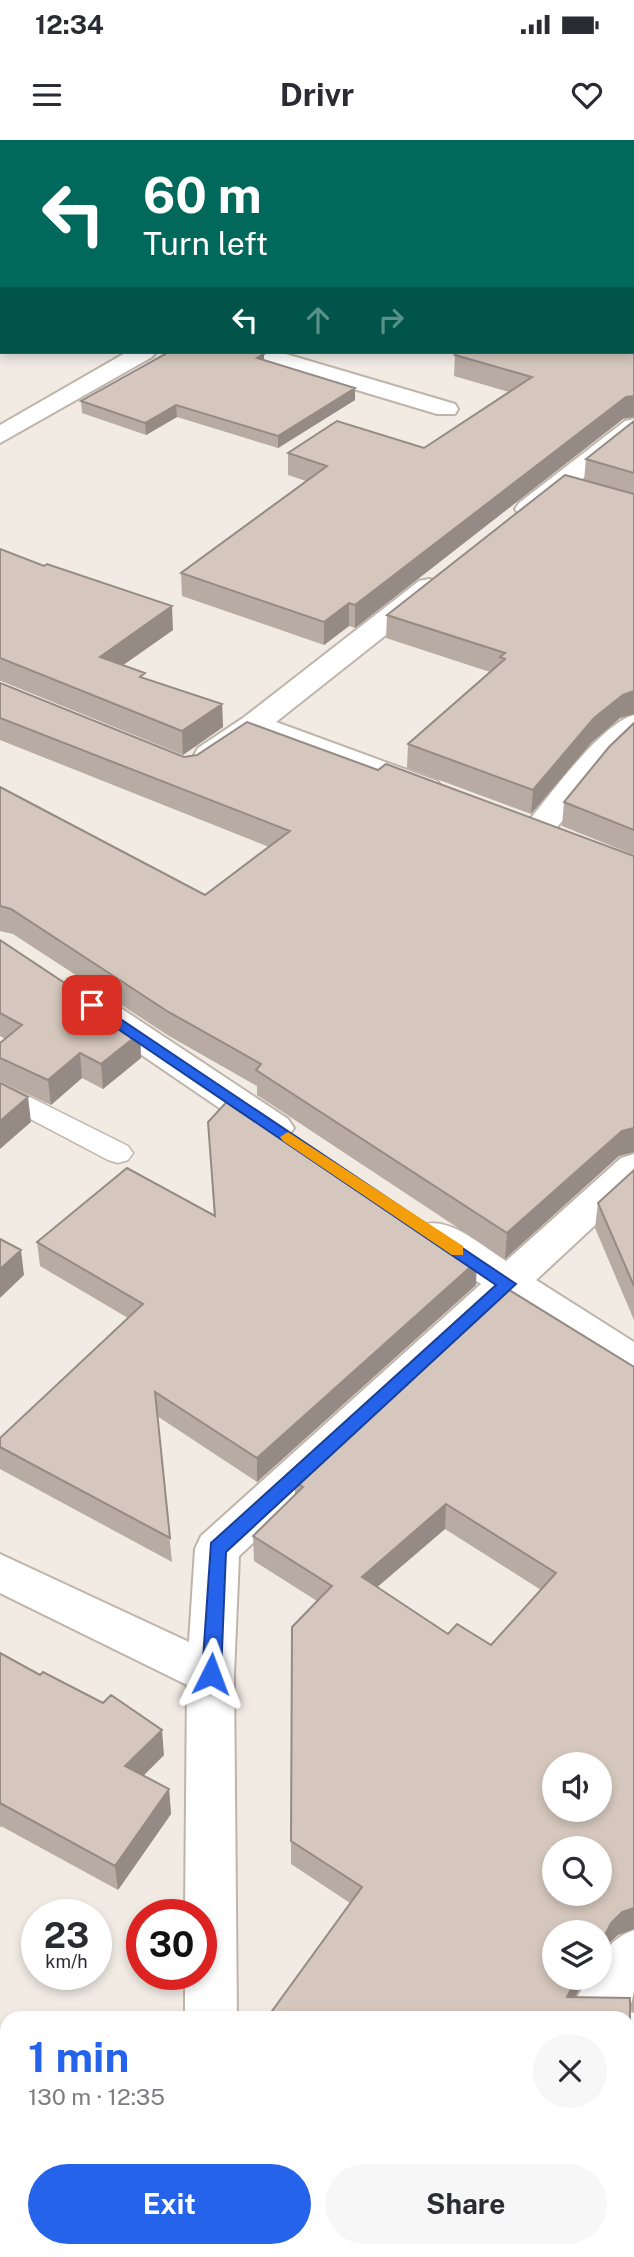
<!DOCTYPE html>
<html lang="en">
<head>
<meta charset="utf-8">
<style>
	:root { --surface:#fff; --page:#f7f7f7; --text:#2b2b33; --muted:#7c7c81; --accent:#2563eb }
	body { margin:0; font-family:"Public Sans",sans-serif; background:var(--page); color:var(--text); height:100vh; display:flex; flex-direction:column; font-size:26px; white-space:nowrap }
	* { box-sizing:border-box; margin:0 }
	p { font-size:23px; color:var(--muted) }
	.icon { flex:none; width:38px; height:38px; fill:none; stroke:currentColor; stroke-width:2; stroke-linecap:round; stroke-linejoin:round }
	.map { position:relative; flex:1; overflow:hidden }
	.drawer { position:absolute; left:0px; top:1871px; width:635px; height:247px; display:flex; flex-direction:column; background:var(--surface); border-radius:21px 21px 0 0; box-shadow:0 4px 10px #0003 }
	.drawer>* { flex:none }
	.guide { position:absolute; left:0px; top:0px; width:635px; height:214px; box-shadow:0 4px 10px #0003; background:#00695c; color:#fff; overflow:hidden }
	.controls { position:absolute; left:542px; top:1612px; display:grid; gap:14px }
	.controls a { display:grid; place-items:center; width:70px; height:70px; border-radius:50%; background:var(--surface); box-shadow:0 4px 10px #0003; font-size:35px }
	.speed { position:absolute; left:21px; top:1759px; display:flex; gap:14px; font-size:35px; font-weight:700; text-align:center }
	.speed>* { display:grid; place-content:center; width:91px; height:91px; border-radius:50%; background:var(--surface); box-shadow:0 4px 10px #0003; line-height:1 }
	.speed small { font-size:18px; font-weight:400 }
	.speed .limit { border:10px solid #d22; background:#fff; color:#111 }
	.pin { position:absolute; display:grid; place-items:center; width:60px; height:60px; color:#fff; margin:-30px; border-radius:14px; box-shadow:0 4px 10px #0006 }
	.me { position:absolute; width:77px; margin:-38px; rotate:3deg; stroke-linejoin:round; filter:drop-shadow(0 0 5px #0008) }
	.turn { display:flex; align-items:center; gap:24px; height:147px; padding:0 28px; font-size:32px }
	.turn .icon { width:91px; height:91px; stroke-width:2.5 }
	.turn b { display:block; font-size:49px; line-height:60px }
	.lanes { display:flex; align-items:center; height:66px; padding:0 28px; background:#0003; justify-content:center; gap:35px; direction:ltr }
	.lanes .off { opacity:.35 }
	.round { display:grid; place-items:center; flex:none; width:74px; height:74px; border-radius:37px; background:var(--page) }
	.head { display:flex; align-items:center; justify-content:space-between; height:119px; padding:0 28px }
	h1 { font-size:42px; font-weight:700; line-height:52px; color:var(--accent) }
	.action { display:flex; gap:14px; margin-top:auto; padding:14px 28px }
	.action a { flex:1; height:80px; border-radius:42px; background:var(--accent); color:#fff; font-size:28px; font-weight:700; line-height:80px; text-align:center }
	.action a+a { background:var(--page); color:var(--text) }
	.status { display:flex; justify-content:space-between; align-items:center; height:49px; padding:0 35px; background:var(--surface); direction:ltr }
	.status svg { height:19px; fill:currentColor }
	header { display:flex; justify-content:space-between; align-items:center; height:91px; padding:0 28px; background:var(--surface); font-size:32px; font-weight:700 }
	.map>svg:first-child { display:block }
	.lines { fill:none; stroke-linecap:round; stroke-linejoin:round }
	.lane-casing { stroke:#bfb4aa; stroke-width:3 }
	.street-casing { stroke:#bfb4aa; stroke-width:4 }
	.lane { fill:#fff; fill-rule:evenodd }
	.street { fill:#fff; fill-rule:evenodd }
	.wall { fill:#b7aba3; fill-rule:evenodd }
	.shaded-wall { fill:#958b84 }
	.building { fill:#d5c7bd; stroke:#958b84; stroke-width:2; fill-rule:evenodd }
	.route { fill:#2563eb; stroke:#184099; stroke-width:2 }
	.slow { fill:#f59e0b }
</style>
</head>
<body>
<div class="status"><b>12:34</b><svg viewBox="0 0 49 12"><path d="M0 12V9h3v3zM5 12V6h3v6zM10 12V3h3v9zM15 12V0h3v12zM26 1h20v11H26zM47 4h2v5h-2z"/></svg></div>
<header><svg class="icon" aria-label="menu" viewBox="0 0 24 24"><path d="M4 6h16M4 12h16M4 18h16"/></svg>Drivr<svg class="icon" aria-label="heart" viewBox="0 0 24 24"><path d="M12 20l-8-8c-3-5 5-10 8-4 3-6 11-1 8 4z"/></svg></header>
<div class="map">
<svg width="634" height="2117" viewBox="0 0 634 2117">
	<rect width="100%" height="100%" fill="#f1ebe4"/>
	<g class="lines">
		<defs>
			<path id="lane" d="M0 942 128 1006 133 1013 128 1020 118 1023 108 1020 0 963Z"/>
			<path id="street" d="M148 0H174L175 2H149Z
				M512 0H534L511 2Z
				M0 128 2 129V143L0 142Z
				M127 212H156L152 217 0 303V285Z
				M243 212H279L455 264 458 269 455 274H437L247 217Z
				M634 279V298L537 375H519L515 369 519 363 625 281Z
				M429 439 439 441 443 447 439 453 276 582 437 641 442 648 437 655 426 657 415 655 257 596C239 608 221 627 198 622L194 615 198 608 243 578 419 441Z
				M634 575V601L605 629 549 697 538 700 527 697 522 690 527 683C549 656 602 583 634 575Z
				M98 858 110 861 288 979 294 988 288 997 275 1001 262 997 86 877 80 869 86 861Z
				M634 1014V1049L536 1140 634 1202V1237L619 1233 511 1163 239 1416 234 1534 237 1878H185V1834H201V1774H185L187 1545 0 1453V1414L189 1502 195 1409 201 1396 481 1144 421 1105 415 1095 421 1085C451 1076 481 1106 506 1121L621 1018Z
				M634 1790V1859L626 1871 634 1873V1926L628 1923V1878H565L588 1838H600C600 1812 611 1799 634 1790Z
				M176 2110H234V2117H176Z"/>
		</defs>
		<!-- lane casing -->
		<use href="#lane" class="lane-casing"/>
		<!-- street casing -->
		<use href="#street" class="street-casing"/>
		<!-- lane -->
		<use href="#lane" class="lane"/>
		<!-- street -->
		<use href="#street" class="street"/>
	</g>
	<!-- wall -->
	<path class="wall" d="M634 212 623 279 355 488 349 486 324 505 182 456 181 433 306 341 288 335V313L424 308 509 252 454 236 455 215Z
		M264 221 355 260 278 308 177 277 146 295 82 273 81 261Z
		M634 281V574L620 578 592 602 531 674 407 628 408 604 490 532 386 498 387 475 584 340 586 319Z
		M0 409 173 490 123 525 146 539 222 564 223 587 183 615 1 541H0Z
		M0 543 184 617 378 630 634 716V1012L619 1016 505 1119 257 955V946L169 896 13 794 0 791V647L205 755 269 707 0 600Z
		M634 583V715L562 686 564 662Z
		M0 800 140 893 141 918 103 949 82 938 51 965 0 941V903L5 899 0 896Z
		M208 982 476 1145 257 1342 157 1276 172 1422 0 1329V1298L128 1178 40 1126 37 1102 214 1076Z
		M634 1030V1180L595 1088 598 1063Z
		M634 1227V1789L618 1795 606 1806 600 1820V1792H555L575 1857 630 1901 634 2117H208V2110H628L267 1878 350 1763 291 1724V1701L317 1461 254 1421 253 1396 295 1354V1342ZM445 1389 541 1450 491 1505 448 1494 377 1447Z
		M0 1513 164 1615 143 1636 169 1649 171 1674 118 1750 1 1686 0 1688Z
		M634 1851V1872L630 1869Z"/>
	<!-- shaded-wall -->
	<path class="shaded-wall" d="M264 214V226L257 218Z
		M355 248V260L278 308V296Z
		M634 256V277L623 279 355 488V465L626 257Z
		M176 265 177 277 146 295 145 283Z
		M349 463V486L324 505V482Z
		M172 466 173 490 102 540 100 517Z
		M634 551V574L620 578 592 602 531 674 533 650 594 578 623 555Z
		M222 564 223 587 183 615 182 591Z
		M140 893 141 918 103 949 101 924Z
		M80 913 82 938 51 965 48 940Z
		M28 957 31 982 0 1009V981Z
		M634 988V1012L619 1016 505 1119 507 1093 622 991Z
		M21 1110 24 1135 0 1158V1129Z
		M477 1121 476 1145 257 1342V1318Z
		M446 1364 445 1389 361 1461 362 1437Z
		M162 1590 164 1615 128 1651 125 1626Z
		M169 1649 171 1674 118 1750 115 1726Z
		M634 1768V1789L618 1795 606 1806 601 1818 604 1797 611 1783 622 1772Z
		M577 1838H585L564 1878 567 1857Z
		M146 2110H155L154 2117H144Z"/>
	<!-- building -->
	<path class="building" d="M634 107V256L626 257 355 465 349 463 324 482 181 433 327 326 288 313 337 281 424 308 532 237 455 215 459 212H634Z
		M169 212H256L264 214 257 218 355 248 278 296 176 265 145 283 81 261Z
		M634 281V333L586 319Z
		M565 335 634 354V551L623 555 594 578 533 650 408 604 505 519 500 517 505 513 387 475Z
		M0 409 44 426 47 424 172 466 100 517 145 533 140 537 222 564 182 591 0 518Z
		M0 543 184 617 197 615 247 582 378 630 386 624 634 716V988L622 991 507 1093 256 930 261 924 167 871 11 769 0 766V647L205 755 290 691 0 578Z
		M634 583V690L564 662 609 607Z
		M0 800 140 893 101 924 80 913 48 940 0 918V903L22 885 0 873Z
		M0 943 28 957 0 981Z
		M232 956 477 1121 257 1318 155 1252 170 1398 0 1307V1298L143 1164 37 1102 127 1028 215 1076 208 982Z
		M634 1030V1146L598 1063Z
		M0 1099 21 1110 0 1129Z
		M506 1148 634 1227V1768L622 1772 611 1783 604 1797 602 1812 600 1813V1792H555V1838H577L567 1857 630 1858V1901L634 1902V2117H235L225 2110H628V1878H267L362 1747 291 1701 292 1487 332 1446 253 1396 303 1347 295 1342ZM446 1364 556 1433 491 1505 457 1484 448 1494 362 1437ZM555 1624H600V1670H555ZM555 1708H600V1754H555Z
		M0 1513 40 1535 43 1532 103 1563 111 1555 162 1590 125 1626 169 1649 115 1726 0 1663Z
		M0 1908 7 1913V2110H146L144 2117H0Z"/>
	<!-- route -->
	<path class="route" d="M92 860 516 1144 226 1412 221 1534 218 1540H204L202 1534 211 1403 496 1145 87 868 85 865Z"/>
	<!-- slow -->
	<path class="slow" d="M288 992 463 1106V1115H452L283 1001 280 997Z"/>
</svg>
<div class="controls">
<a><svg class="icon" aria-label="sound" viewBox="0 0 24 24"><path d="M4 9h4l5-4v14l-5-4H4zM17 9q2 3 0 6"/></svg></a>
<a><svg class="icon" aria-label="search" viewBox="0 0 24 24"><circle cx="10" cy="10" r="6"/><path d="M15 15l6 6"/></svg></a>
<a><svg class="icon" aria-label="layers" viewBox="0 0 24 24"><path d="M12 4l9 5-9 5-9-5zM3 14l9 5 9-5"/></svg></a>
</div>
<div class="speed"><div>23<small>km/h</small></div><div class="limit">30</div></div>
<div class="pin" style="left:92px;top:865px;background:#d93025"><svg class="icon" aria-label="arrive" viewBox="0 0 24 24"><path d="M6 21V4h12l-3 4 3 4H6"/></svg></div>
<svg class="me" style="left:211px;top:1534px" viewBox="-20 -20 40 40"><path d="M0-17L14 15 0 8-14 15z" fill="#2563eb" stroke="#fff" stroke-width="4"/></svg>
<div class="guide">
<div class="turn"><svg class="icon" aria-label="left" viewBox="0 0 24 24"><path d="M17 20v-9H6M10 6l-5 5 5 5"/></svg><div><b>60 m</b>Turn left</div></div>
<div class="lanes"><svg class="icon" aria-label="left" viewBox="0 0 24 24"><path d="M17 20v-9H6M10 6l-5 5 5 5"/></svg><svg class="icon off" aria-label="ahead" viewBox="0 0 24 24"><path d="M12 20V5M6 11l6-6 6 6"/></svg><svg class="icon off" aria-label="right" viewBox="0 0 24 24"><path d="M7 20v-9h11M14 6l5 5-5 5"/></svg></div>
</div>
<section class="drawer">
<div class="head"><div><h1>1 min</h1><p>130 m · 12:35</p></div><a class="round"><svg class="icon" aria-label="close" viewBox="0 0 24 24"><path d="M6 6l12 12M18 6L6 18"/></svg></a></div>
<div class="action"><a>Exit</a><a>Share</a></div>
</section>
</div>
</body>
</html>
